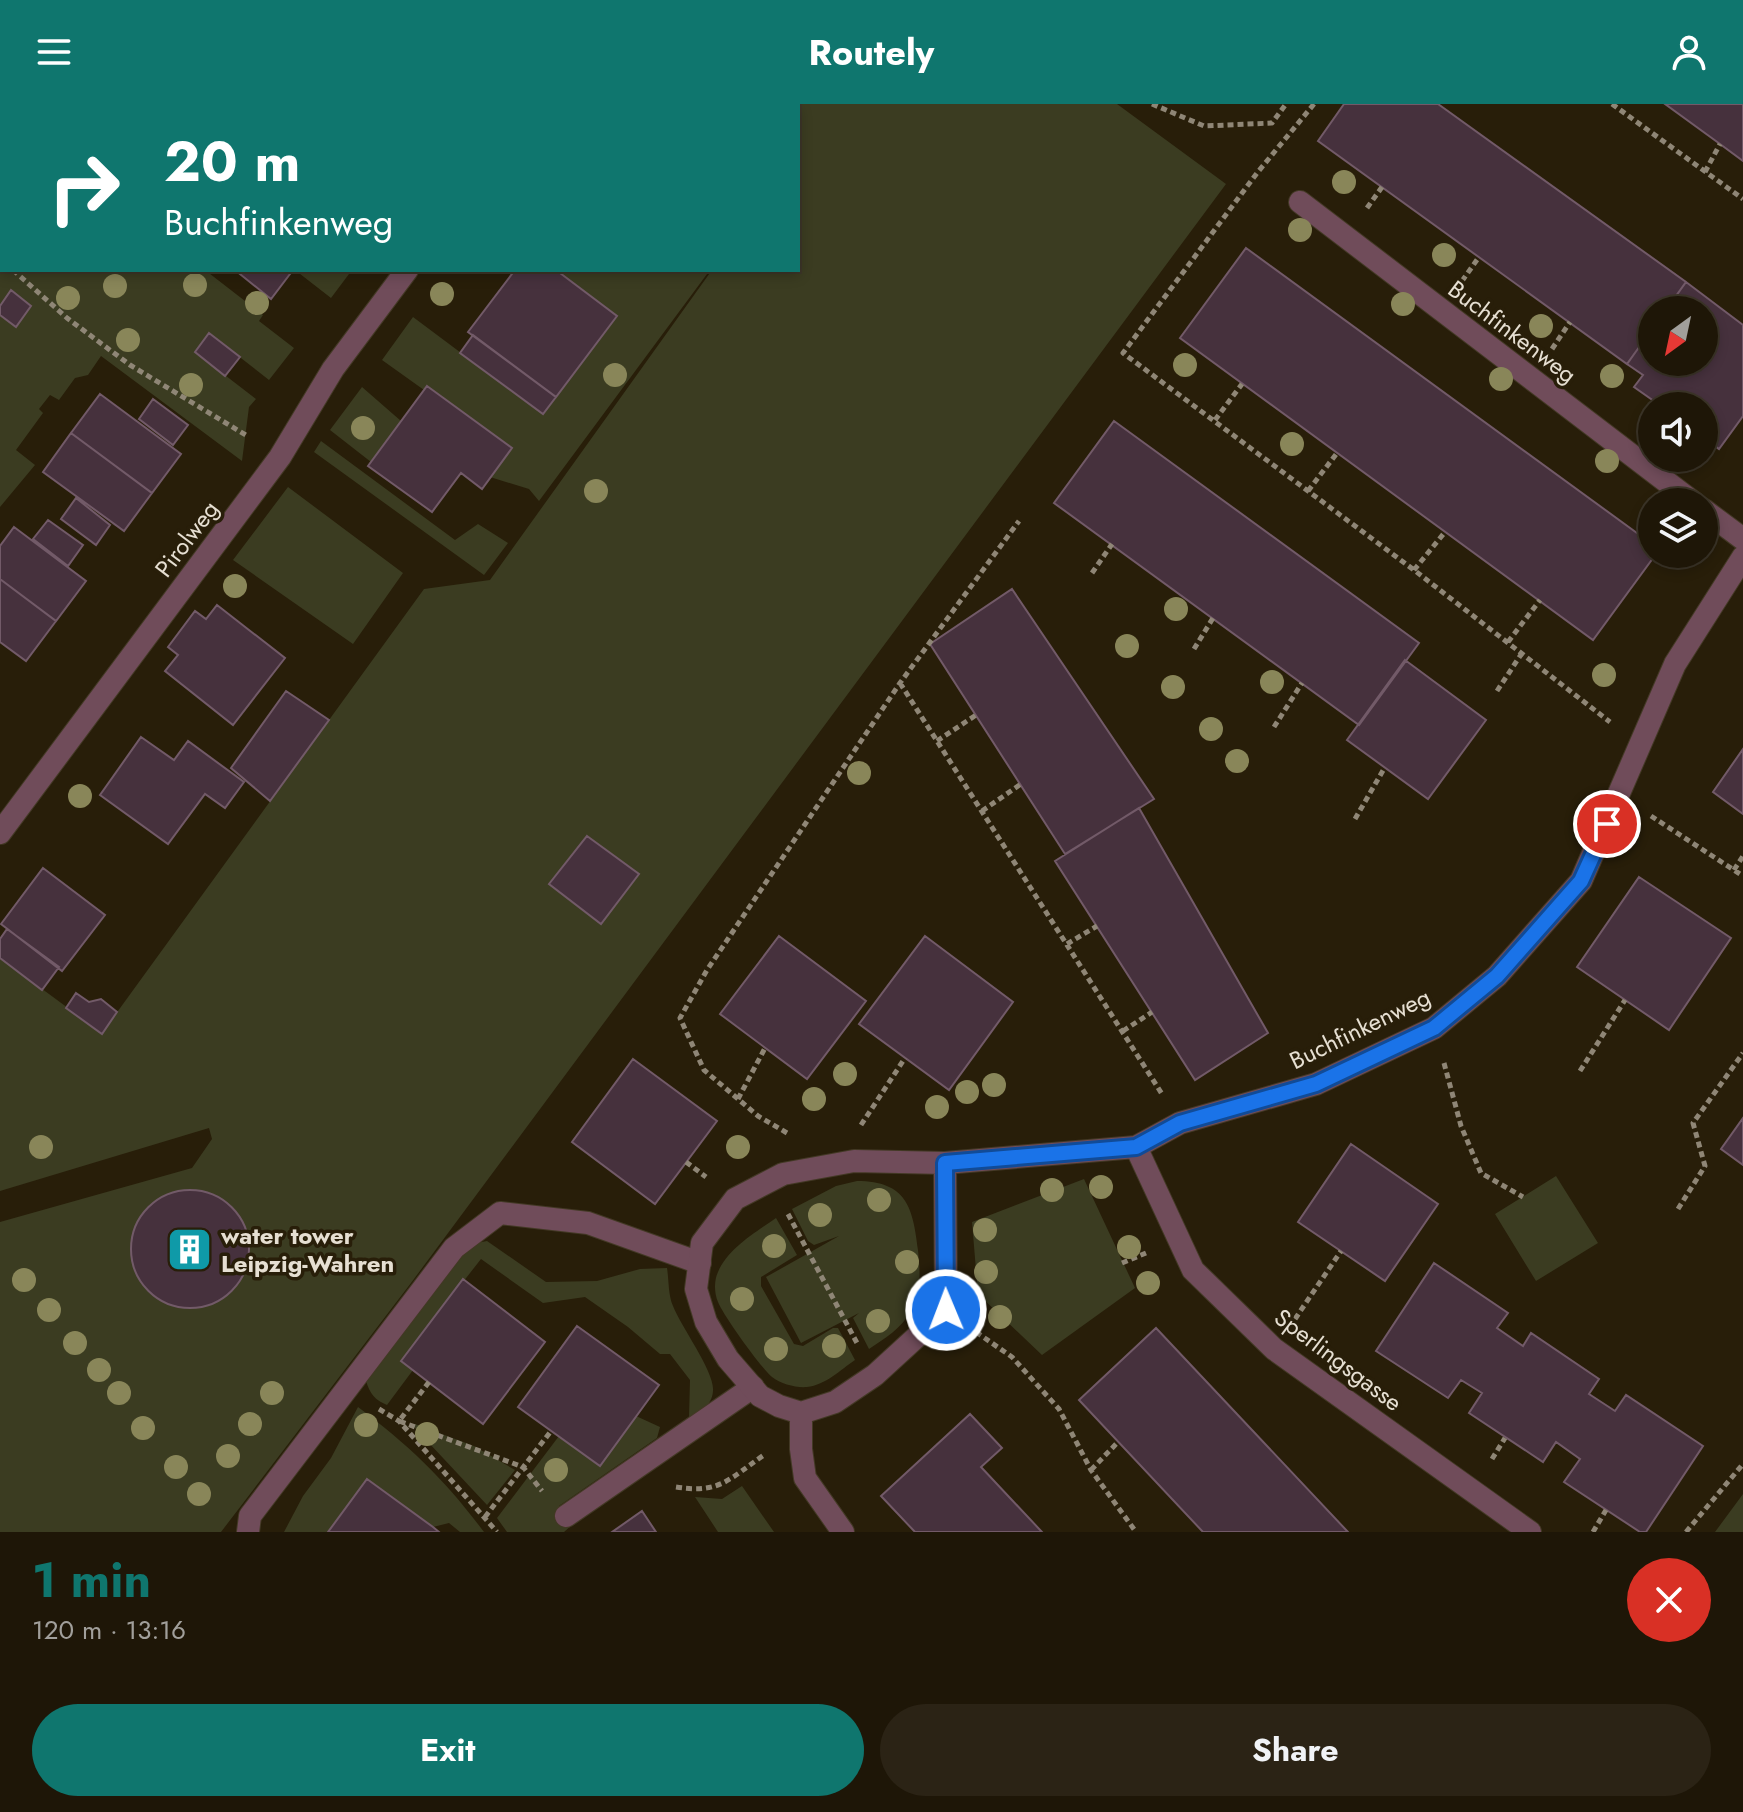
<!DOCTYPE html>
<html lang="en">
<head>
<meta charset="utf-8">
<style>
	:root { --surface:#1e1607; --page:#2b2315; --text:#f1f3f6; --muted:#a19f9b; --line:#3c3528; --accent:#0f766e }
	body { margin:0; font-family:Jost,sans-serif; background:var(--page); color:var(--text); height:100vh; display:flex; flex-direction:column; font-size:30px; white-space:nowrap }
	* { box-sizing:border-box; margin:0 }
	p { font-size:26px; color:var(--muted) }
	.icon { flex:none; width:44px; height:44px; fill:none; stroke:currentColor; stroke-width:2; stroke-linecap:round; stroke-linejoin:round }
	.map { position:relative; height:1428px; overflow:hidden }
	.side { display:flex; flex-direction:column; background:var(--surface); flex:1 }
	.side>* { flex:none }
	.hud { position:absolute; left:0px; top:0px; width:800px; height:168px; box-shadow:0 4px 12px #0003,0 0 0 2px var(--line); background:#0f766e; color:#fff; overflow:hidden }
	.needle { width:52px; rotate:213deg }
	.controls { position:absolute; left:1638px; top:192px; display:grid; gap:16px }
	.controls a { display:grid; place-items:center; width:80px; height:80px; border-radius:50%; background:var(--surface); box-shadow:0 4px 12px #0003,0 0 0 2px var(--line); font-size:40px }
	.pin { position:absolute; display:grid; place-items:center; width:68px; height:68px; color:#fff; margin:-34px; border:4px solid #fff; border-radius:50%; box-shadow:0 2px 8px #0007 }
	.me { position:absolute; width:88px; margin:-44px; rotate:359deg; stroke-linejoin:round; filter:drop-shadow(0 0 6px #0008) }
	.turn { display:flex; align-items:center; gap:28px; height:168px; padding:0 32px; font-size:36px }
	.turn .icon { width:104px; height:104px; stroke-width:2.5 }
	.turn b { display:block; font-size:56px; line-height:68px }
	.round { display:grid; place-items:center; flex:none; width:84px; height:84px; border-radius:42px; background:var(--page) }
	.head { display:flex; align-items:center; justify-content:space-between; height:136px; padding:0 32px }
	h1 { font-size:48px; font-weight:700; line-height:60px; color:var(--accent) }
	.cta { display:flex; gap:16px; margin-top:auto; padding:16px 32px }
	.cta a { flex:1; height:92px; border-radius:48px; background:var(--accent); color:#fff; font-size:32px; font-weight:700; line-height:92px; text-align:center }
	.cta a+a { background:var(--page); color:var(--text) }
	header { display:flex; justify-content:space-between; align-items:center; height:104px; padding:0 32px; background:var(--accent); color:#fff; font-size:36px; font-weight:700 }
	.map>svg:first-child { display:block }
	.green { fill:#3b3c21 }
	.building { fill:#46313d; stroke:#725a68; stroke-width:2 }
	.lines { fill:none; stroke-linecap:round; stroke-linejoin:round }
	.service-casing { stroke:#433925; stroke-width:24 }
	.minor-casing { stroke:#433925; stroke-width:24 }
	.path { stroke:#8f8676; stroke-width:5; stroke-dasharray:6 4; stroke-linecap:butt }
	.service { stroke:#704c5a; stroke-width:22 }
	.minor { stroke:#704c5a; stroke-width:22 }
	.tree { fill:#898659 }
	.route-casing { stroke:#114b97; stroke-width:20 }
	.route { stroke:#1a73e8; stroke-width:14 }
	.labels { text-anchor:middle; stroke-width:7; stroke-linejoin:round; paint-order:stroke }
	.street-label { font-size:24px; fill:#e6dfd2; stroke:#281e09 }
	.poi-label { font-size:24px; font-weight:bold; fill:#e6dfd2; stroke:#281e09; text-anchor:start }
</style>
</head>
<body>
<header><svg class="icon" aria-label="menu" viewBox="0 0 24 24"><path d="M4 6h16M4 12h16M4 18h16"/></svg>Routely<svg class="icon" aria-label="person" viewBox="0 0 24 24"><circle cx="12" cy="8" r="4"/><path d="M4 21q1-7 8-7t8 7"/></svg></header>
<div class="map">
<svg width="1743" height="1428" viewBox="0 0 1743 1428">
	<rect width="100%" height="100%" fill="#281e09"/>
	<!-- green -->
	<path class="green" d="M0 0H288L2 2V166H205L263 211 259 217 294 244 269 276 210 230 195 248 256 295 249 303 242 357 101 252 88 271 75 274 59 296 50 291 39 305 43 309 16 346 35 361 0 403Z
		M690 0H1117L1226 80 411 1179 221 1428H0V1118L192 1064 212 1035 209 1024 0 1087V854L102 929 424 485 490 476 712 166H798V2Z
		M295 166H352L331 194Z
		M556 166H710L539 397 529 385 490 373 511 344 427 282 424 286 382 256 413 213 543 310 616 212Z
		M362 283 401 317 371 358 330 326Z
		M321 337 455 436 478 420 508 439 484 471 314 348Z
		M288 383 403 469 353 540 233 456Z
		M1556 1072 1598 1139 1536 1177 1495 1110Z
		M1084 1075 1135 1184 1042 1251 978 1190 972 1118Z
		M857 1077C907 1077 913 1104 918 1146 920 1169 922 1187 911 1207 901 1225 885 1234 869 1245L853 1214 859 1209 801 1239 766 1173 839 1132 814 1141 808 1137 792 1105 836 1082Z
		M776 1114 797 1151 761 1173V1182L794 1240 803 1242 833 1224H838L855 1256C840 1266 826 1281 807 1283 796 1284 781 1280 772 1273 761 1264 723 1211 718 1198 714 1189 714 1176 718 1168 728 1144 756 1128 776 1114Z
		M487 1137 546 1178 597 1177 640 1165 667 1164C669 1176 668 1191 673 1202 681 1223 715 1268 713 1287 712 1302 700 1307 689 1314L690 1276 670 1250H660L628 1223 585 1193 543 1199 481 1155 401 1257 413 1266 387 1301C375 1296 370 1290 366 1277L456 1157 472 1140Z
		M358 1303C409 1341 446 1377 484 1428H460L449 1419 433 1423 367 1375 328 1428H284L303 1392 331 1354Z
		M636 1312 660 1323 657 1334 559 1402 572 1421 564 1428H507L497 1414 559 1332 600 1362Z
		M415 1320 474 1342 515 1366 487 1401 414 1323Z
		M742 1382 774 1428H718L695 1393 722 1395Z
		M1743 1390V1428H1715Z"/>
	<!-- building -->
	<path class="building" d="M641 0H690L693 2H640Z
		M1344 0H1438L1686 178 1666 206H1652V225L1627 260 1318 37Z
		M1665 0H1743V57L1720 40Z
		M1246 144 1652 440V450H1656L1593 536 1180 234Z
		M235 166H293L271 195Z
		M515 166H556L617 212 556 293 468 228Z
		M1686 178 1743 221V312L1719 345 1704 334V302H1661L1634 283 1643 271 1627 260 1652 225V258H1704V206H1666Z
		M11 186 31 202 16 223 0 211V202Z
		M209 229 240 253 225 272 195 248Z
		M473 231 556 293 543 310 460 249Z
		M427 282 512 344 482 385 461 369 432 408 368 362Z
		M100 290 181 350 152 389 71 329Z
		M153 295 188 321 173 341 139 315Z
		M1114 317 1419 539 1359 621 1054 399Z
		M71 329 152 389 124 427 43 368Z
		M76 394 110 421 96 441 61 415Z
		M48 416 83 441 68 462 33 435Z
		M14 423 86 477 56 517 0 475V442Z
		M0 475 56 517 26 557 0 538Z
		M1012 485 1154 695 1065 750 930 540Z
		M217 501 285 554 233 621 165 567 178 551 168 543 195 507 206 515Z
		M1405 556 1486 616 1428 695 1347 636Z
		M286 587 329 616 270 697 231 664Z
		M141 633 174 656 188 637 244 678 225 704 205 690 168 740 100 691Z
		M1743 645V710L1713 688Z
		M1139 704 1268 929 1195 976 1055 757Z
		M587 732 639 770 601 820 549 780Z
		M43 764 105 811 62 867 1 820Z
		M1639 773 1731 834 1669 926 1577 863Z
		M7 825 59 863 42 886 0 854V835Z
		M779 832 866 897 807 975 720 910Z
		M925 832 1013 898 949 986 859 920Z
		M76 889 89 898 101 895 117 908 102 930 66 904Z
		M633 955 717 1017 655 1100 572 1038Z
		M1743 1014V1061L1721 1045Z
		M1351 1040 1438 1100 1385 1177 1298 1118Z
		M131 1145a59 59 0 1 1 118 0a59 59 0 1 1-118 0Z
		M1434 1159 1508 1209 1497 1224 1523 1242 1531 1229 1599 1275 1589 1290 1615 1307 1626 1291 1703 1342 1646 1428H1640L1564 1378 1580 1355 1556 1338 1543 1358 1469 1309 1482 1289 1461 1276 1448 1294 1376 1247Z
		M463 1175 545 1238 483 1320 401 1257Z
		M577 1222 659 1281 600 1362 518 1303Z
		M1156 1224 1348 1428H1203L1079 1296Z
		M970 1310 1002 1344 981 1363 1042 1428H915L881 1392Z
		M367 1375 433 1423 439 1428H328Z
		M642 1407 656 1428H612Z"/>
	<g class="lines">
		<defs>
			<path id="service" d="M566 1412 753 1283
				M248 1428 250 1412 454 1144 500 1109 588 1119 700 1159"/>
			<path id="minor" d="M530 2 531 0
				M1300 98 1693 398
				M1704 406 1743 435
				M0 729 280 353 333 265 407 166
				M1136 1043 1193 1166 1274 1245 1530 1428
				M945 1059 946 1206 875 1271 835 1298 801 1309 779 1302 760 1292 728 1255 706 1218 696 1185 702 1139 735 1095 783 1070 854 1057 945 1059 1136 1043 1180 1019 1316 980 1434 924 1497 872 1581 777 1675 560 1743 453
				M801 1309V1345L805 1374 843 1428"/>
		</defs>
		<!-- service casing -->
		<use href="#service" class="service-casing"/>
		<!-- minor casing -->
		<use href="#minor" class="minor-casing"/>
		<!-- path -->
		<path class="path" d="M1152 0 1204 22 1272 19 1286 0
			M1314 0 1257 69 1123 249 1414 466 1610 618
			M1612 0 1743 95
			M1705 68 1720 40
			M1367 104 1382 83
			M0 139 2 145
			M13 166 67 214 130 261 249 333
			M1462 177 1479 153
			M1552 245 1570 218
			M1215 316 1242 280
			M1308 387 1337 349
			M1414 466 1445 428
			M1092 469 1112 440
			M1508 538 1540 496
			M1194 545 1213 514
			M900 579 1162 990
			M1497 587 1522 549
			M1274 623 1302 579
			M937 637 976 611
			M982 707 1021 680
			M1651 712 1743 772
			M1355 715 1385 663
			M1734 766 1743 752
			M1067 840 1097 822
			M1123 927 1152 908
			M1444 959 1461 1022 1481 1069 1523 1093
			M1580 967 1625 896
			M738 995 765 944
			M861 1021 905 954
			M787 1029 758 1012 704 966 680 914 707 866 900 579 1019 417
			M686 1058 706 1073
			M1678 1105 1705 1062 1693 1019 1743 949
			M788 1110 857 1239
			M1122 1159 1146 1149
			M1295 1215 1341 1147
			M976 1228 1012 1253 1059 1305 1091 1366 1136 1428
			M429 1278 399 1317 523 1363 542 1387
			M379 1305 399 1317 497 1428
			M1492 1355 1505 1334
			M1091 1366 1118 1338
			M676 1383C720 1390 729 1375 764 1351
			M485 1413 551 1327
			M1593 1428 1606 1406
			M1686 1428 1743 1360"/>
		<!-- service -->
		<use href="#service" class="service"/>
		<!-- minor -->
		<use href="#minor" class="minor"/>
	</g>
	<!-- trees -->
	<g class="tree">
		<circle cx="1344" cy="78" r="12"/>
		<circle cx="1300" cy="126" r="12"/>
		<circle cx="1444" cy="151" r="12"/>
		<circle cx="195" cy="181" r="12"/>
		<circle cx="115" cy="182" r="12"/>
		<circle cx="442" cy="190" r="12"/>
		<circle cx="68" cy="194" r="12"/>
		<circle cx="257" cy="199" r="12"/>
		<circle cx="1403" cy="200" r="12"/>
		<circle cx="1541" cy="222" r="12"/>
		<circle cx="128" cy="236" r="12"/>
		<circle cx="1185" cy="261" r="12"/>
		<circle cx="615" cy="271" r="12"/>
		<circle cx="1612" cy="272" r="12"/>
		<circle cx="1501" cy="275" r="12"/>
		<circle cx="191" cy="281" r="12"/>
		<circle cx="363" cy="324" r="12"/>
		<circle cx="1292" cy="340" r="12"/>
		<circle cx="1607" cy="357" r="12"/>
		<circle cx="596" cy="387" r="12"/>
		<circle cx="235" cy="482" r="12"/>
		<circle cx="1176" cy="505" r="12"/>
		<circle cx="1127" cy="542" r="12"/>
		<circle cx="1604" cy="571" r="12"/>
		<circle cx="1272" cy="578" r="12"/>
		<circle cx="1173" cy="583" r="12"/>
		<circle cx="1211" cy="625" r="12"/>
		<circle cx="1237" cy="657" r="12"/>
		<circle cx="859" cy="669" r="12"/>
		<circle cx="80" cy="692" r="12"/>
		<circle cx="845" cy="970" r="12"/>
		<circle cx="994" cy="981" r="12"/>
		<circle cx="967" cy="988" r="12"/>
		<circle cx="814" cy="995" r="12"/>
		<circle cx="937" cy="1003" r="12"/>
		<circle cx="41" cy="1043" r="12"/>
		<circle cx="738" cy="1043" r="12"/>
		<circle cx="1101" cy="1083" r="12"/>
		<circle cx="1052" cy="1086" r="12"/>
		<circle cx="879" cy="1096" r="12"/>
		<circle cx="820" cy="1111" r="12"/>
		<circle cx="985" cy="1126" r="12"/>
		<circle cx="774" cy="1142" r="12"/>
		<circle cx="1129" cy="1143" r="12"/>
		<circle cx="907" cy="1158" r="12"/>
		<circle cx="986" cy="1168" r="12"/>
		<circle cx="24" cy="1176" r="12"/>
		<circle cx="1148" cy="1179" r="12"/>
		<circle cx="742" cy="1195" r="12"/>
		<circle cx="49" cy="1206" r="12"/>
		<circle cx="1000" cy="1213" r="12"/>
		<circle cx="878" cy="1217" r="12"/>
		<circle cx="75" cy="1239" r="12"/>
		<circle cx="834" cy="1242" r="12"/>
		<circle cx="776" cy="1245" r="12"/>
		<circle cx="99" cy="1266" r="12"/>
		<circle cx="119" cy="1289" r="12"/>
		<circle cx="272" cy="1289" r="12"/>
		<circle cx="250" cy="1320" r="12"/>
		<circle cx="366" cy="1321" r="12"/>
		<circle cx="143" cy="1324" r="12"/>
		<circle cx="427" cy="1330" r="12"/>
		<circle cx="228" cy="1352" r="12"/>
		<circle cx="176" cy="1363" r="12"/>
		<circle cx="556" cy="1366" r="12"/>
		<circle cx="199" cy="1390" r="12"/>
	</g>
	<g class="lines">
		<defs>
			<path id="route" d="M946 1206 945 1059 1136 1043 1180 1019 1316 980 1434 924 1497 872 1581 777 1607 720"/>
		</defs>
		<!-- route casing -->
		<use href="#route" class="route-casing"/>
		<!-- route -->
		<use href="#route" class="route"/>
	</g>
	<!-- icons -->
	<defs>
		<symbol id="building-square" viewBox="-11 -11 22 22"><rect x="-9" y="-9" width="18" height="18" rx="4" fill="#0f9aa8" stroke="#281e09"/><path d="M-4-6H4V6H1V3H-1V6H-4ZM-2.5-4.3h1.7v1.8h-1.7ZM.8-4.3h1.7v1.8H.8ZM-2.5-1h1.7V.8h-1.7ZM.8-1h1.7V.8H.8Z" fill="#fff"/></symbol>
	</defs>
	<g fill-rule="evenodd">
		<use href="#building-square" x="164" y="1120" width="51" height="51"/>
	</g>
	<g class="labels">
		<!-- street labels -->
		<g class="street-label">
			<text transform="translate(1512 228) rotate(37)" y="8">Buchfinkenweg</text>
			<text transform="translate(187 435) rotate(-53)" y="8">Pirolweg</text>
			<text transform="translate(1360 925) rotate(-26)" y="8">Buchfinkenweg</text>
			<text transform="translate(1338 1256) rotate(37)" y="8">Sperlingsgasse</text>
		</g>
		<!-- poi labels -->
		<g class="poi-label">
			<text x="221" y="1140">water tower<tspan x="221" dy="28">Leipzig-Wahren</tspan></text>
		</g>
	</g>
</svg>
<div class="controls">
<a><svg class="needle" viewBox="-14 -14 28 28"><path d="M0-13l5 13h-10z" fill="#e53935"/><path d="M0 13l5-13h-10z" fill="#a19f9b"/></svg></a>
<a><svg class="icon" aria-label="sound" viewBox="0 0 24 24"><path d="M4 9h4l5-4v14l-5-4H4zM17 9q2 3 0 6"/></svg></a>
<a><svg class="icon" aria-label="layers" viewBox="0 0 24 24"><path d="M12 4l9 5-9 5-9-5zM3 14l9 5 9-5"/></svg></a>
</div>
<div class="pin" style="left:1607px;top:720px;background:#d93025"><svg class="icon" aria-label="arrive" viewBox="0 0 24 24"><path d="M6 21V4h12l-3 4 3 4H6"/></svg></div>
<svg class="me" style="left:946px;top:1206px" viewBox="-20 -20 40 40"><circle r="17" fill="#1a73e8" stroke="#fff" stroke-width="3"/><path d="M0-11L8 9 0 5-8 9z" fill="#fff"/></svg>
<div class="hud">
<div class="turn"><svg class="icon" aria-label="right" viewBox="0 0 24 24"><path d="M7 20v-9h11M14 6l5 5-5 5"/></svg><div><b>20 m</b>Buchfinkenweg</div></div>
</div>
</div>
<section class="side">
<div class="head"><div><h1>1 min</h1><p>120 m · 13:16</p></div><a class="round" style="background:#d93025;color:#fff"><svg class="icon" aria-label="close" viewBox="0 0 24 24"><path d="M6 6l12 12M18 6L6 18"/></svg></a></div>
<div class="cta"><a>Exit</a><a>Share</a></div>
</section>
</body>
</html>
